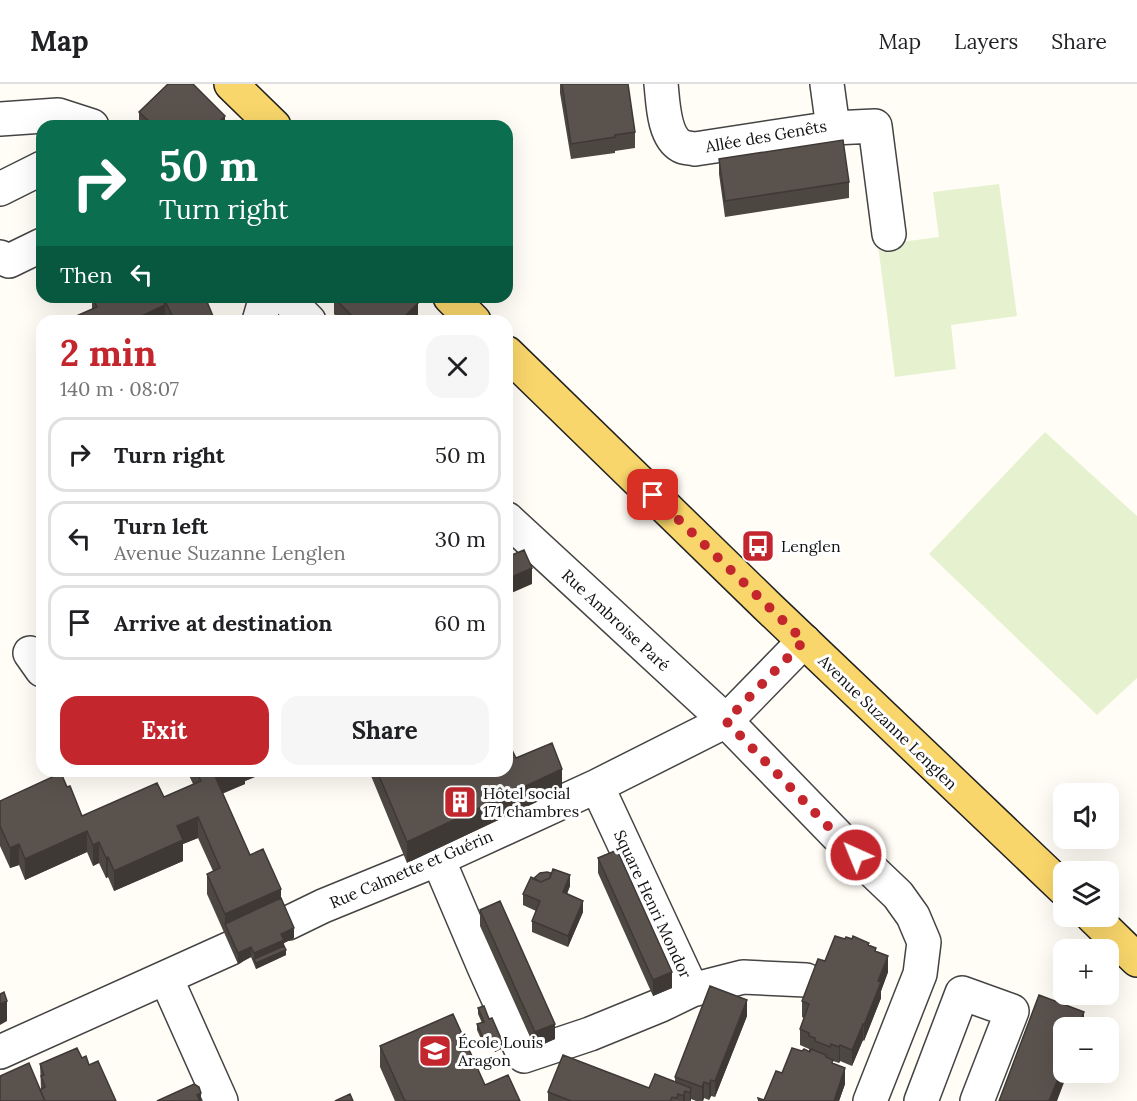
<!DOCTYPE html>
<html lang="en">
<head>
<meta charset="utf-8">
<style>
	:root { --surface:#fff; --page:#f6f6f6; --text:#202124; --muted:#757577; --line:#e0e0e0; --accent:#c4262e }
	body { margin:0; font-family:Lora,serif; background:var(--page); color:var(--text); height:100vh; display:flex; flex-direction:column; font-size:22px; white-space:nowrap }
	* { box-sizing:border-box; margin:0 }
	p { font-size:20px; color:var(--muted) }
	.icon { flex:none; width:33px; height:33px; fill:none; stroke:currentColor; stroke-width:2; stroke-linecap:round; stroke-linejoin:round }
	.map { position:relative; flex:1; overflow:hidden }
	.panel { position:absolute; left:36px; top:231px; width:477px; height:462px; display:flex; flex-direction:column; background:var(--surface); border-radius:18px; box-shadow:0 6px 24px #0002 }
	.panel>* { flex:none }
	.top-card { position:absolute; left:36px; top:36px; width:477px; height:183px; border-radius:18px; box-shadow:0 6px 24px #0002; background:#0b6e4f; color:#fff; overflow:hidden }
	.buttons { position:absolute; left:1053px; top:699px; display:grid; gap:12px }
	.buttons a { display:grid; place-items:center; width:66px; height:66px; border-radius:12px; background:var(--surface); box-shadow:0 6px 24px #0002; font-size:30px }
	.pin { position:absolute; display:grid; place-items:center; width:51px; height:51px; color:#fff; margin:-26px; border-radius:12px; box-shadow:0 3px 9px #0006 }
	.me { position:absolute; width:66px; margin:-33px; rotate:316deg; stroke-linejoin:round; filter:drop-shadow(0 0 4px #0008) }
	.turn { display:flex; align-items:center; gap:21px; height:126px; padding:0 24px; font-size:27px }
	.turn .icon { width:78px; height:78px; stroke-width:2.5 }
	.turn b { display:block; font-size:42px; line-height:51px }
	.then { display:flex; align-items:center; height:57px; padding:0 24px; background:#0003; gap:12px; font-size:22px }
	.round { display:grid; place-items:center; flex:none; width:63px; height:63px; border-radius:18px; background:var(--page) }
	.head { display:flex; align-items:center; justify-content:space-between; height:102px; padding:0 24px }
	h1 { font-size:36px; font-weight:700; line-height:45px; color:var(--accent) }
	.button { display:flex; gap:12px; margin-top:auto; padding:12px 24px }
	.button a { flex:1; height:69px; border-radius:18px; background:var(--accent); color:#fff; font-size:24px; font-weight:700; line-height:69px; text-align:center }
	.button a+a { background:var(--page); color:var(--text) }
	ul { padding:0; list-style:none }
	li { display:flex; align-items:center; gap:18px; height:75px; margin:0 12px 9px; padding:0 12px; border:3px solid var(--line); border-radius:18px }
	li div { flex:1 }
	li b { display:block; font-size:22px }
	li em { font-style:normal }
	header { display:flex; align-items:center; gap:36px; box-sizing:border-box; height:84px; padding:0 30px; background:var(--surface); border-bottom:2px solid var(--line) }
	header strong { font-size:28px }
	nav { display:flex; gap:33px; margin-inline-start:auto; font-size:21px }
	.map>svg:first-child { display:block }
	.pitch { fill:#e6f2cf }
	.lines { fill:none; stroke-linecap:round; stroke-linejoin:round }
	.minor-casing { stroke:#444; stroke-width:36 }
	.major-casing { stroke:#222; stroke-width:36 }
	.minor { stroke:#fff; stroke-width:33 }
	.major { stroke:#f9d66b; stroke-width:33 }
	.wall { fill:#4d4742 }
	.shaded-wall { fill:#3f3936 }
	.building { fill:#5a524d; stroke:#3f3936; stroke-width:1.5 }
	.route { stroke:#c4262e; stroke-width:10; stroke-dasharray:0 18 }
	.labels { text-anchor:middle; stroke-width:6; stroke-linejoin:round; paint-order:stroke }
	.street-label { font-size:16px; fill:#111; stroke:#fff }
	.poi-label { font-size:16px; fill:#111; stroke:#fff; text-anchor:start }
</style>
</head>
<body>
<header>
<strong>Map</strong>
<nav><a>Map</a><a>Layers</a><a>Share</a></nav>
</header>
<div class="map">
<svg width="1137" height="1017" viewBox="0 0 1137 1017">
	<rect width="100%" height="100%" fill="#fffdf5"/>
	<!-- pitch -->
	<path class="pitch" d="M999 100 1017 232 951 241 956 285 895 293 878 161 939 153 933 108Z
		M1045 348 1137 432V594L1097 631 929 470Z"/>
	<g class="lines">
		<defs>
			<path id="minor" d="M661 0C663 17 663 52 681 62 684 64 690 64 695 65L833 44 827 0
				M0 35 58 31 92 42
				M833 44 875 42 889 150
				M0 105 42 84
				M0 173 9 177 42 161
				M285 213 309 237
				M259 237 266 213
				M507 435 726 637 856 771 898 811 913 832 924 858 920 890 870 1017
				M30 569 42 586
				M597 702 692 906
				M438 775 484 883 524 972 590 950 661 921 692 906 743 893 806 896
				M288 839 323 822 438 775 597 702 726 637 804 557
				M166 894 221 1017
				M0 968 231 864
				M921 1017 962 909 1012 927 977 1017"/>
			<path id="major" d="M231 0 274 42
				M450 213 474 237
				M507 269 767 522 1064 805
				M1092 832 1137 876"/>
		</defs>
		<!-- minor casing -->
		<use href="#minor" class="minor-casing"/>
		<!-- major casing -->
		<use href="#major" class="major-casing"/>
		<!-- minor -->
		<use href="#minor" class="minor"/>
		<!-- major -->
		<use href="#major" class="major"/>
	</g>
	<!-- wall -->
	<path class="wall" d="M560 0H628L635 48V64L615 67V69L571 75 560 9Z
		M139 28 225 42H139Z
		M719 75 849 98V114L725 133 719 90Z
		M92 213 165 221V217L215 237H65L92 225Z
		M334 214 418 235 416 237H341L334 230Z
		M42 247V270L39 264V248Z
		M516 674 562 706 407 779 369 687H507Z
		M187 687H257V692L245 697V700L222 709 250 771 281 814 294 854 284 859 286 871 256 885 251 873 238 880 207 810V790L213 787 198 754 183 760V777L114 807 108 793 106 794 99 779 93 782 87 768 25 796 19 781 10 784 0 762V717L67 703 82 732 164 713 193 700Z
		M598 774 672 904 653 912 598 789Z
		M533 795 570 802 567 810 583 828 568 863 532 848V837L536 827 523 821V810Z
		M480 826 555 955 535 964 480 842Z
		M845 855 869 862 876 867 888 888 881 907V914L864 957 863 956 852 982 840 977 839 979 833 977V980L845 1000 839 1017H758V1014L764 1016 782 989 802 967H809V965L800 961V945L804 934 802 933V917L825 877Z
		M478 924 503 964 495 968 492 961 485 964 477 946V940L482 939 478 930Z
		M747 932 715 1013 711 1012 709 1016 704 1014 703 1017H696L691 1015V1017H548V1008L649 1004 675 997V993Z
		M380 962 520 1017H395L380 983Z
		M82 974 89 981 116 1017 41 1005 40 980Z"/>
	<!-- shaded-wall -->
	<path class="shaded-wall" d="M225 32V42H215Z
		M418 219V235L416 237H400Z
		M165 221V237H131Z
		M532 484V500L507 511V495Z
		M562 685V706L407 779V758Z
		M227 687H257V692L245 697V700L215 713V692Z
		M198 733V754L183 760V777L114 807V787L177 742Z
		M87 747V768L25 796V775Z
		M99 758V779L93 782V761Z
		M19 760V781L10 784V764Z
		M108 773V793L106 794V774Z
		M570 791V802L563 819V808Z
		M281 805V825L225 840V830Z
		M583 817V828L568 863V852Z
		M294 844V854L284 859V867L286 866V871L256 885 254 869 281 850Z
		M251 863V873L238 880V869Z
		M888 872V888L881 907V914L864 957V941L878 897Z
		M672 888V904L653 912V896Z
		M747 916V932L715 1013V997Z
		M7 917V937L0 941V920Z
		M1084 928V944H1078Z
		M555 940V955L535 964V948Z
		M863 940V956L852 982V966Z
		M492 956V961L485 964V959Z
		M503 959V964L495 968V962Z
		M840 961V977L839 979V963Z
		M1064 980V988H1068L1057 1017H1049Z
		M845 984V1000L839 1017H834Z
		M711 996V1012L709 1016V1000Z
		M704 998V1014L703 1017H702V1003Z
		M691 1004V1017H690V1009Z
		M685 1007V1017H683V1012Z
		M201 1009V1017H197V1011Z"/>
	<!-- building -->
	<path class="building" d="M168 0H193L225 32 215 42H154L139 28Z
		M562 0H628L635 48 615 51V53L571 60Z
		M843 56 849 98 725 117 719 75Z
		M92 213H162L165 221 131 237H65L97 223Z
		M174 213H205L215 237H175L165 217Z
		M335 213H411L418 219 400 237H357L334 214Z
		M524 466 532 484 507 495V473Z
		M507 656 516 674 552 659 562 685 407 758 377 687H507Z
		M196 687H227L215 692 250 771 263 765 281 805 225 830 207 790 220 784 198 733 177 742 183 756 114 787 108 773 106 774 99 758 93 761 87 747 25 775 19 760 10 764 0 742V717L61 689 67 703 70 702 82 732 157 699 164 713 201 697Z
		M617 766 672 888 653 896 598 774Z
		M553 785 570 791 563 808 583 817 568 852 532 837 540 817 523 810 531 793 541 798 550 794Z
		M547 788 551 789 550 794 541 798 533 795 540 789Z
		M281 814 294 844 281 850 284 856 254 869 251 863 238 869 225 840Z
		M500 817 555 940 535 948 480 826Z
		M835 852 845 855 846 853 852 855 853 852 869 859 868 861 876 864 875 867 888 872 878 897 881 898 864 941 863 940 852 966 840 961 839 963 831 960 830 963 815 957V954L809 952V949L800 945 809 920 802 917 818 875 825 877Z
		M284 862 286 866 256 879 254 875Z
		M710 902 747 916 715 997 711 996 709 1000 704 998 702 1003 675 993Z
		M4 908 7 917 0 920V910Z
		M1039 911 1084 928 1078 944H1064V980L1049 1017H999Z
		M484 922 489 935 492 934 503 959 495 962 492 956 485 959 477 940 484 938 478 924Z
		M453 930 485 1001 508 991 520 1017H405L380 962Z
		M77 964 82 974 86 972 89 981 98 977 116 1017H45L40 1006 45 1003 41 992 44 991 40 980Z
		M792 964 802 967 804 965 810 968 811 965 826 971V973L833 976 832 979 845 984 834 1017H759L758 1014 764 1016 776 987 782 989Z
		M563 971 649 1004 655 990 691 1004 690 1009 685 1007 683 1012 678 1010 677 1014 672 1013 670 1017H571L548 1008Z
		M29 979 45 1017H0V992Z
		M194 1000 199 1003 201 1009 197 1011 200 1017H157Z
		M350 1010 353 1017H335Z"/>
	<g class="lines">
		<!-- route -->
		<path class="route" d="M653 411 804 557 726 637 856 771"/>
	</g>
	<!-- icons -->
	<defs>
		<symbol id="bus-square" viewBox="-11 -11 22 22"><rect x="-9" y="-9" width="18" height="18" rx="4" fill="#c4262e" stroke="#fff"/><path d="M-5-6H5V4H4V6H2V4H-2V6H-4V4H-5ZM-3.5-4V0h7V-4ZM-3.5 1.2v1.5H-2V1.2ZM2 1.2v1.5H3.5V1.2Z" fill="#fff"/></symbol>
		<symbol id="building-square" viewBox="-11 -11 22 22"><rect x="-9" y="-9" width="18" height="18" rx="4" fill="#c4262e" stroke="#fff"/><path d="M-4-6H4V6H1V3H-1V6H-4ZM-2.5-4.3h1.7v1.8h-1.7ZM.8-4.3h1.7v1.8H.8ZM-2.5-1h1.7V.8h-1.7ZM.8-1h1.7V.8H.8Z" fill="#fff"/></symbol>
		<symbol id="school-square" viewBox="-11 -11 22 22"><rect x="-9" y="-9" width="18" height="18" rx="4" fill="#c4262e" stroke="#fff"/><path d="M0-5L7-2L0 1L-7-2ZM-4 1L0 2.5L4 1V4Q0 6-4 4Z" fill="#fff"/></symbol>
	</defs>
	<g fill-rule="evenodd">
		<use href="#bus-square" x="739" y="443" width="38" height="38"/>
		<use href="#building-square" x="441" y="699" width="38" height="38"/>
		<use href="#school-square" x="416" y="948" width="38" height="38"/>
	</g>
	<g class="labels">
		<!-- street labels -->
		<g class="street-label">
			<text transform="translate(766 52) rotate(-10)" y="6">Allée des Genêts</text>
			<text transform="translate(616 536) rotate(43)" y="6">Rue Ambroise Paré</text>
			<text transform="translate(888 638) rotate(44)" y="6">Avenue Suzanne Lenglen</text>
			<text transform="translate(411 785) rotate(-23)" y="6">Rue Calmette et Guérin</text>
			<text transform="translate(653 820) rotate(65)" y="6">Square Henri Mondor</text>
		</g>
		<!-- poi labels -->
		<g class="poi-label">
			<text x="781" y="468">Lenglen</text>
			<text x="483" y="715">Hôtel social<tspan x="483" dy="18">171 chambres</tspan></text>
			<text x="458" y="964">École Louis<tspan x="458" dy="18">Aragon</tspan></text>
		</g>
	</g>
</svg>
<div class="buttons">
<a><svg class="icon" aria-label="sound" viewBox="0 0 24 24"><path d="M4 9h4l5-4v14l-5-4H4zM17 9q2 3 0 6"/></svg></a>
<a><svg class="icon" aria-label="layers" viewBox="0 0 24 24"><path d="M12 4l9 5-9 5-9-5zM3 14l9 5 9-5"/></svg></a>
<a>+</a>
<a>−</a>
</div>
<div class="pin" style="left:653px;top:411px;background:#d93025"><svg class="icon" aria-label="arrive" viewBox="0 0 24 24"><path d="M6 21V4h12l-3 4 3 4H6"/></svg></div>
<svg class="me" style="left:856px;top:771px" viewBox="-20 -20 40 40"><circle r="17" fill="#c4262e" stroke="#fff" stroke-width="3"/><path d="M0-11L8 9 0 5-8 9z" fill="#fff"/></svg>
<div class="top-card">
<div class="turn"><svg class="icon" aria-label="right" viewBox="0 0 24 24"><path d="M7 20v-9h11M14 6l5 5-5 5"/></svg><div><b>50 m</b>Turn right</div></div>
<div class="then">Then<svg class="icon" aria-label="left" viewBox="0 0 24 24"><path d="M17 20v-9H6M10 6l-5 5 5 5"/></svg></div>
</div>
<section class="panel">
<div class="head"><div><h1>2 min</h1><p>140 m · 08:07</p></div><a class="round"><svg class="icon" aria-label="close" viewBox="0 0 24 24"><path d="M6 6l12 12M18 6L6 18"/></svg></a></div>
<ul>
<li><svg class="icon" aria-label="right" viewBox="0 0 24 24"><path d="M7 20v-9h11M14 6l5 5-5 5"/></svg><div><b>Turn right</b></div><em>50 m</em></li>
<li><svg class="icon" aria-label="left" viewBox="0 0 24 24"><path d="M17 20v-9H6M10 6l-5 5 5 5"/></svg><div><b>Turn left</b><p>Avenue Suzanne Lenglen</p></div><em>30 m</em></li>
<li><svg class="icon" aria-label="arrive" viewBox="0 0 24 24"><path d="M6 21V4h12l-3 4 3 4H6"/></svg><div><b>Arrive at destination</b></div><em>60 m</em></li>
</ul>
<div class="button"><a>Exit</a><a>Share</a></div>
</section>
</div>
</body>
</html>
